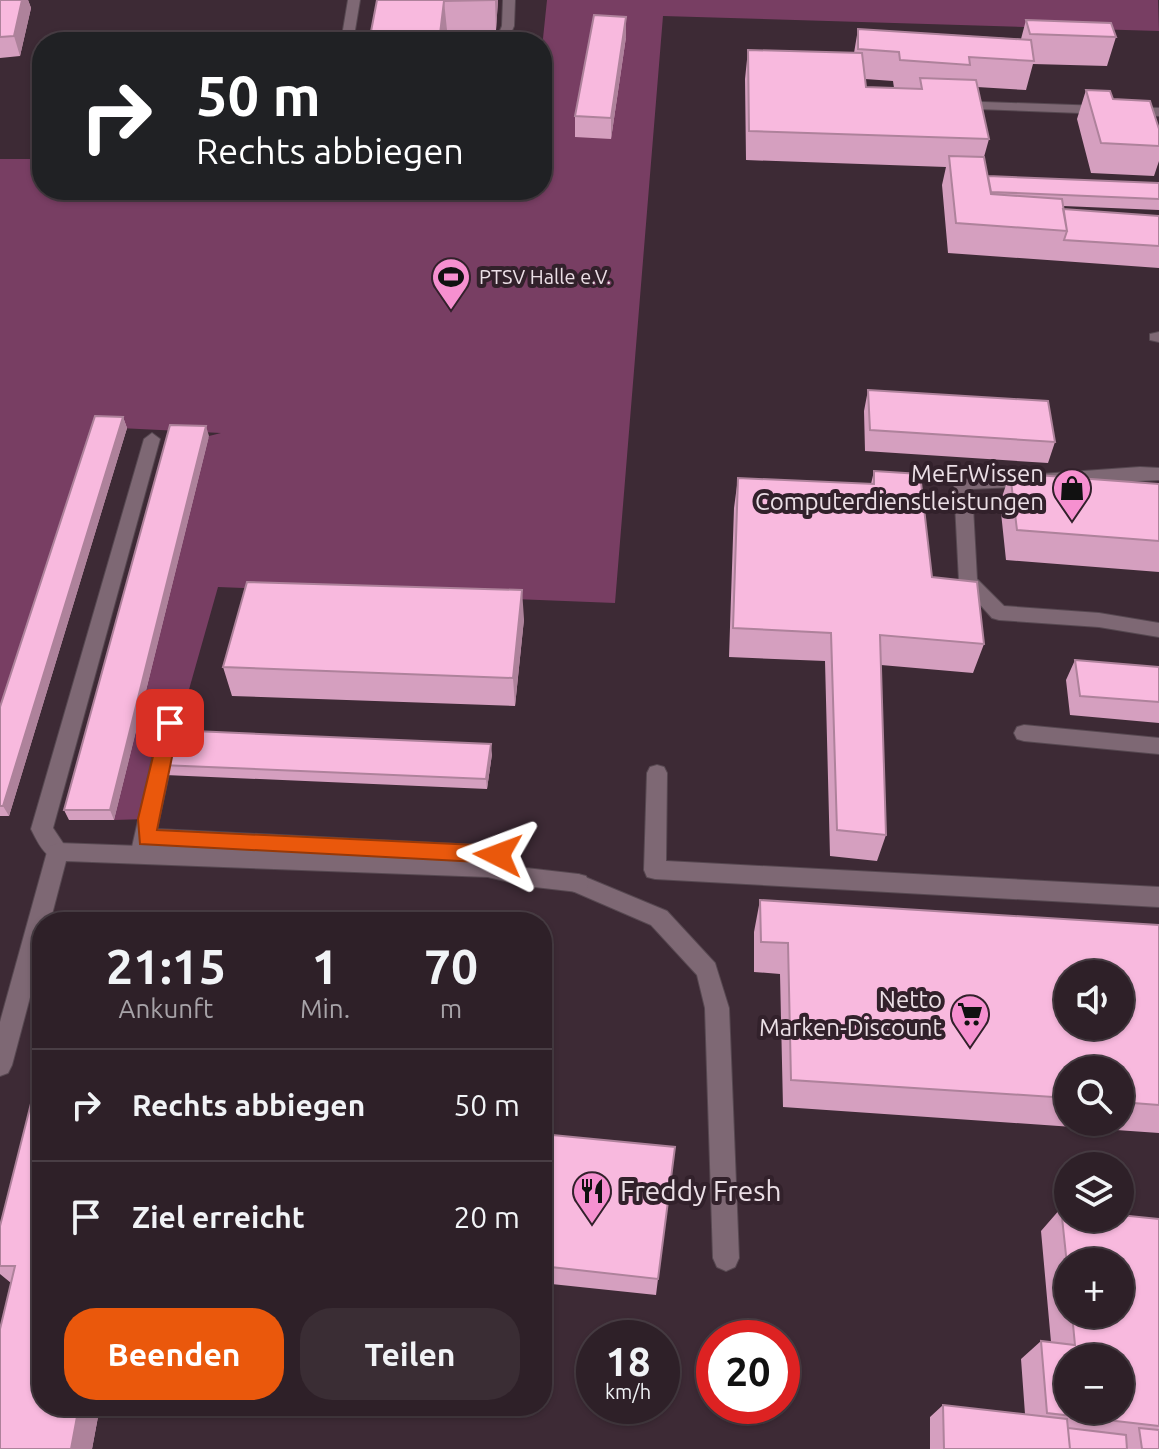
<!DOCTYPE html>
<html lang="de">
<head>
<meta charset="utf-8">
<style>
	:root { --surface:#2e2028; --page:#3a2d34; --text:#f1f3f6; --muted:#a7a3a8; --line:#493e45; --accent:#ea580c }
	body { margin:0; font-family:Ubuntu,sans-serif; background:var(--page); color:var(--text); height:100vh; display:flex; flex-direction:column; font-size:30px; white-space:nowrap }
	* { box-sizing:border-box; margin:0 }
	p { font-size:26px; color:var(--muted) }
	.icon { flex:none; width:44px; height:44px; fill:none; stroke:currentColor; stroke-width:2; stroke-linecap:round; stroke-linejoin:round }
	.map { position:relative; flex:1; overflow:hidden }
	.details { position:absolute; left:32px; top:912px; width:520px; height:504px; display:flex; flex-direction:column; background:var(--surface); border-radius:32px; box-shadow:0 2px 6px #0004,0 0 0 2px var(--line) }
	.details>* { flex:none }
	.guide { position:absolute; left:32px; top:32px; width:520px; height:168px; border-radius:32px; box-shadow:0 2px 6px #0004,0 0 0 2px var(--line); background:#202124; color:#fff; overflow:hidden }
	.fabs { position:absolute; left:1054px; top:960px; display:grid; gap:16px }
	.fabs a { display:grid; place-items:center; width:80px; height:80px; border-radius:50%; background:var(--surface); box-shadow:0 2px 6px #0004,0 0 0 2px var(--line); font-size:40px }
	.speed { position:absolute; left:576px; top:1320px; display:flex; gap:16px; font-size:40px; font-weight:700; text-align:center }
	.speed>* { display:grid; place-content:center; width:104px; height:104px; border-radius:50%; background:var(--surface); box-shadow:0 2px 6px #0004,0 0 0 2px var(--line); line-height:1 }
	.speed small { font-size:20px; font-weight:400 }
	.speed .limit { border:12px solid #d22; background:#fff; color:#111 }
	.pin { position:absolute; display:grid; place-items:center; width:68px; height:68px; color:#fff; margin:-34px; border-radius:16px; box-shadow:0 4px 12px #0006 }
	.me { position:absolute; width:88px; margin:-44px; rotate:273deg; stroke-linejoin:round; filter:drop-shadow(0 0 6px #0008) }
	.turn { display:flex; align-items:center; gap:28px; height:168px; padding:0 32px; font-size:36px }
	.turn .icon { width:104px; height:104px; stroke-width:2.5 }
	.turn b { display:block; font-size:56px; line-height:68px }
	.eta { display:flex; justify-content:space-evenly; align-items:center; height:136px; text-align:center }
	.eta b { font-size:48px; font-weight:600; line-height:56px }
	.cta { display:flex; gap:16px; margin-top:auto; padding:16px 32px }
	.cta a { flex:1; height:92px; border-radius:32px; background:var(--accent); color:#fff; font-size:32px; font-weight:600; line-height:92px; text-align:center }
	.cta a+a { background:var(--page); color:var(--text) }
	ul { padding:0; list-style:none }
	li { display:flex; align-items:center; gap:24px; height:112px; padding:0 32px; border-top:2px solid var(--line) }
	li div { flex:1 }
	li b { display:block; font-size:30px }
	li em { font-style:normal }
	.map>svg:first-child { display:block }
	.green { fill:#783e63 }
	.lines { fill:none; stroke-linecap:round; stroke-linejoin:round }
	.service-casing { stroke:#574851; stroke-width:2 }
	.minor-casing { stroke:#574851; stroke-width:2 }
	.service { fill:#7e6874; fill-rule:evenodd }
	.minor { fill:#7e6874; fill-rule:evenodd }
	.wall { fill:#d59fbf; fill-rule:evenodd }
	.shaded-wall { fill:#ae829b }
	.building { fill:#f8b9de; stroke:#ae829b; stroke-width:2; fill-rule:evenodd }
	.route { fill:#ea580c; stroke:#983908; stroke-width:2 }
	.labels { text-anchor:middle; stroke-width:8; stroke-linejoin:round; paint-order:stroke }
	.far-poi-label { font-size:20px; fill:#ebdfe6; stroke:#32212b; text-anchor:start }
	.poi-label { font-size:24px; fill:#ebdfe6; stroke:#32212b; text-anchor:end }
	.near-poi-label { font-size:28px; fill:#ebdfe6; stroke:#32212b; text-anchor:start }
</style>
</head>
<body>
<div class="map">
<svg width="1159" height="1449" viewBox="0 0 1159 1449">
	<rect width="100%" height="100%" fill="#3d2a35"/>
	<!-- green -->
	<path class="green" d="M547 0H1158L1159 31 663 16 615 603 218 587 175 739 147 819 114 820 209 436 221 433 99 427 0 727V159H42V190H542V48Z"/>
	<g class="lines">
		<defs>
			<path id="service" d="M348 0H360L353 42H341Z
				M503 0H515L514 26 507 42H495L502 26Z
				M955 101 1159 108V116L950 108 948 105Z
				M1159 332V342L1150 340V334Z
				M152 433 160 439 53 828 69 852 66 858C48 865 38 843 31 829L144 439Z
				M1140 467 1159 468V480L972 489 977 579 1004 606 1099 613 1159 623V637L1099 627 999 620 992 618 959 581 954 484 957 480Z
				M170 715 177 717 180 723 157 829 498 846 506 849 509 855 506 861 498 864 154 847 151 853 143 856 135 853 132 847 160 723 163 717Z
				M1024 725 1159 738V754L1024 741 1017 739 1014 733 1017 727Z
				M657 765 664 767 667 773 666 861 1159 887V907L655 879 647 877 644 870 647 773 650 767Z
				M578 874 667 911 715 963 729 1008 739 1258 735 1267 726 1271 717 1267 713 1258 705 1008 697 975 651 925 570 890 567 883 570 876Z"/>
			<path id="minor" d="M58 843 488 859 526 868 578 874 586 876 589 883 586 890 578 892 526 886 488 877 66 861 50 922H42V952L12 1065 8 1073 0 1076V1022L47 852 50 846Z"/>
		</defs>
		<!-- service casing -->
		<use href="#service" class="service-casing"/>
		<!-- minor casing -->
		<use href="#minor" class="minor-casing"/>
		<!-- service -->
		<use href="#service" class="service"/>
		<!-- minor -->
		<use href="#minor" class="minor"/>
	</g>
	<!-- wall -->
	<path class="wall" d="M0 0H28L31 8 20 56 0 58Z
		M377 0H498L496 30H447L445 42H369Z
		M1026 20 1116 37 1107 66 1033 64 1026 90 977 87 989 139 984 157 988 176 1159 183V210L1063 206V209L1159 216V268L948 253 942 185 946 167 746 160 745 79 748 50 854 53 858 29 1021 39ZM865 79 893 81 894 88 866 87Z
		M626 37 611 139 575 137V116Z
		M1086 90 1113 99 1159 129V161L1154 176 1091 173 1077 119Z
		M868 390 1055 442 1048 463 865 451 864 411Z
		M123 417 127 428 9 816H0V707Z
		M209 436 114 820H69L64 810Z
		M874 471 932 577 984 644 973 673 881 665 886 835 877 861 830 856 825 661 729 657 734 508 738 478 871 484Z
		M1010 473 1159 484V572L1006 560 1000 503Z
		M524 619 515 706 232 696 223 667Z
		M1075 660 1159 667V723L1070 715 1066 680Z
		M492 754 487 789 165 775 161 765Z
		M760 900 1159 925V1133L783 1107 780 974 754 972V932ZM1068 1070H1120V1122H1068Z
		M542 1134 658 1279 656 1295 542 1283Z
		M1061 1208 1159 1219V1449H930V1417L943 1405 1025 1414 1021 1359 1041 1341 1051 1342 1041 1231ZM1068 1262 1120 1314H1068Z
		M0 1226 100 1406 92 1449H0L11 1283 0 1274Z"/>
	<!-- shaded-wall -->
	<path class="shaded-wall" d="M22 0H28L31 8 20 56 14 36Z
		M495 0H498L496 30Z
		M444 1 447 30 445 42H439Z
		M626 17V37L611 139V118Z
		M123 417 127 428 9 816 3 806Z
		M206 426 209 436 114 820 110 810Z
		M522 590 524 619 515 706 513 678Z
		M491 744 492 754 487 789 486 779Z
		M79 1406H100L92 1449H71Z"/>
	<!-- building -->
	<path class="building" d="M0 0H22L14 36 0 37Z
		M377 0H495L444 1 439 42H369Z
		M594 15 626 17 611 118 575 116Z
		M1026 20 1111 23 1116 37 1030 34Z
		M858 29 1031 40 1034 61 969 57 970 65 900 60 899 52 858 49Z
		M748 50 862 53 866 87 922 89 920 78 976 80 989 139 749 131Z
		M1086 90 1110 91 1113 99 1150 101 1159 129V146L1101 143Z
		M949 156 984 157 991 194 1062 199 1067 231 956 223Z
		M988 176 1159 183V199L991 192Z
		M1063 209 1159 216V246L1064 240 1067 231Z
		M868 390 1048 401 1055 442 870 430Z
		M95 416 123 417 3 806H0V707Z
		M170 425 206 426 110 810H64Z
		M874 471 920 474 932 577 977 582 984 644 880 635 886 835 837 830 831 633 733 628 738 478 874 484Z
		M1010 473 1159 484V541L1017 530Z
		M247 582 522 590 513 678 223 667Z
		M1075 660 1159 667V702L1080 696Z
		M171 730 491 744 486 779 161 765Z
		M760 900 1159 925V1105L1120 1102V1070H1068V1098L791 1080 788 943 761 942ZM1068 974H1120V1026H1068Z
		M42 1060V1406H79L71 1449H0V1329L15 1266H0V1226Z
		M542 1134 675 1147 658 1279 542 1266Z
		M1061 1208 1068 1209V1218H1120V1215L1159 1219V1426L1047 1413 1041 1341 1075 1345 1072 1314H1120V1262H1068V1274ZM1068 1358H1120V1410H1068Z
		M943 1405 1067 1419 1070 1449H944Z
		M1068 1428 1126 1435 1127 1449H1070Z
		M1139 1428 1159 1430V1449H1142Z"/>
	<!-- route -->
	<path class="route" d="M170 716 179 723 157 830 498 846 505 849 508 855 505 861 498 863 140 844 138 819 161 723Z"/>
	<!-- icons -->
	<defs>
		<symbol id="stadium-pin" viewBox="-11 -11 22 30"><path d="M0 17L-7.5 6A9.5 9.5 0 1 1 7.5 6Z" fill="#f690d0" stroke="#32212b"/><path d="M0-5a6.5 5 0 1 0 0 10a6.5 5 0 1 0 0-10ZM-3.5-1.8h7v3.6h-7Z" fill="#111"/></symbol>
		<symbol id="shop-pin" viewBox="-11 -11 22 30"><path d="M0 17L-7.5 6A9.5 9.5 0 1 1 7.5 6Z" fill="#f690d0" stroke="#32212b"/><path d="M-5-2.5h2.3a2.7 3.5 0 0 1 5.4 0H5L5.5 6h-11ZM-1.5-2.5h3a1.5 2.3 0 0 0-3 0Z" fill="#111"/></symbol>
		<symbol id="supermarket-pin" viewBox="-11 -11 22 30"><path d="M0 17L-7.5 6A9.5 9.5 0 1 1 7.5 6Z" fill="#f690d0" stroke="#32212b"/><path d="M-6-5.5h2.5l.6 2H6L4.5 2H-2.5L-4.4-4H-6ZM-1.5 3.2a1.3 1.3 0 1 0 .1 0ZM3 3.2a1.3 1.3 0 1 0 .1 0Z" fill="#111"/></symbol>
		<symbol id="restaurant-pin" viewBox="-11 -11 22 30"><path d="M0 17L-7.5 6A9.5 9.5 0 1 1 7.5 6Z" fill="#f690d0" stroke="#32212b"/><path d="M-5-6h1v4h1v-4h1v4h1v-4h1v5L-1.5 .5V6h-2V.5L-5-1ZM5-6V6H3V1.5H1.5Q1.5-4 5-6Z" fill="#111"/></symbol>
	</defs>
	<g fill-rule="evenodd">
		<use href="#stadium-pin" x="429" y="255" width="44" height="60"/>
		<use href="#shop-pin" x="1050" y="466" width="44" height="60"/>
		<use href="#supermarket-pin" x="948" y="992" width="44" height="60"/>
		<use href="#restaurant-pin" x="570" y="1169" width="44" height="60"/>
	</g>
	<g class="labels">
		<!-- far-poi labels -->
		<g class="far-poi-label">
			<text x="479" y="284">PTSV Halle e.V.</text>
		</g>
		<!-- poi labels -->
		<g class="poi-label">
			<text x="1044" y="482">MeErWissen<tspan x="1044" dy="28">Computerdienstleistungen</tspan></text>
			<text x="942" y="1008">Netto<tspan x="942" dy="28">Marken-Discount</tspan></text>
		</g>
		<!-- near-poi labels -->
		<g class="near-poi-label">
			<text x="620" y="1201">Freddy Fresh</text>
		</g>
	</g>
</svg>
<div class="fabs">
<a><svg class="icon" aria-label="sound" viewBox="0 0 24 24"><path d="M4 9h4l5-4v14l-5-4H4zM17 9q2 3 0 6"/></svg></a>
<a><svg class="icon" aria-label="search" viewBox="0 0 24 24"><circle cx="10" cy="10" r="6"/><path d="M15 15l6 6"/></svg></a>
<a><svg class="icon" aria-label="layers" viewBox="0 0 24 24"><path d="M12 4l9 5-9 5-9-5zM3 14l9 5 9-5"/></svg></a>
<a>+</a>
<a>−</a>
</div>
<div class="speed"><div>18<small>km/h</small></div><div class="limit">20</div></div>
<div class="pin" style="left:170px;top:723px;background:#d93025"><svg class="icon" aria-label="arrive" viewBox="0 0 24 24"><path d="M6 21V4h12l-3 4 3 4H6"/></svg></div>
<svg class="me" style="left:498px;top:855px" viewBox="-20 -20 40 40"><path d="M0-17L14 15 0 8-14 15z" fill="#ea580c" stroke="#fff" stroke-width="4"/></svg>
<div class="guide">
<div class="turn"><svg class="icon" aria-label="right" viewBox="0 0 24 24"><path d="M7 20v-9h11M14 6l5 5-5 5"/></svg><div><b>50 m</b>Rechts abbiegen</div></div>
</div>
<section class="details">
<div class="eta">
<div><b>21:15</b><p>Ankunft</p></div>
<div><b>1</b><p>Min.</p></div>
<div><b>70</b><p>m</p></div>
</div>
<ul>
<li><svg class="icon" aria-label="right" viewBox="0 0 24 24"><path d="M7 20v-9h11M14 6l5 5-5 5"/></svg><div><b>Rechts abbiegen</b></div><em>50 m</em></li>
<li><svg class="icon" aria-label="arrive" viewBox="0 0 24 24"><path d="M6 21V4h12l-3 4 3 4H6"/></svg><div><b>Ziel erreicht</b></div><em>20 m</em></li>
</ul>
<div class="cta"><a>Beenden</a><a>Teilen</a></div>
</section>
</div>
</body>
</html>
